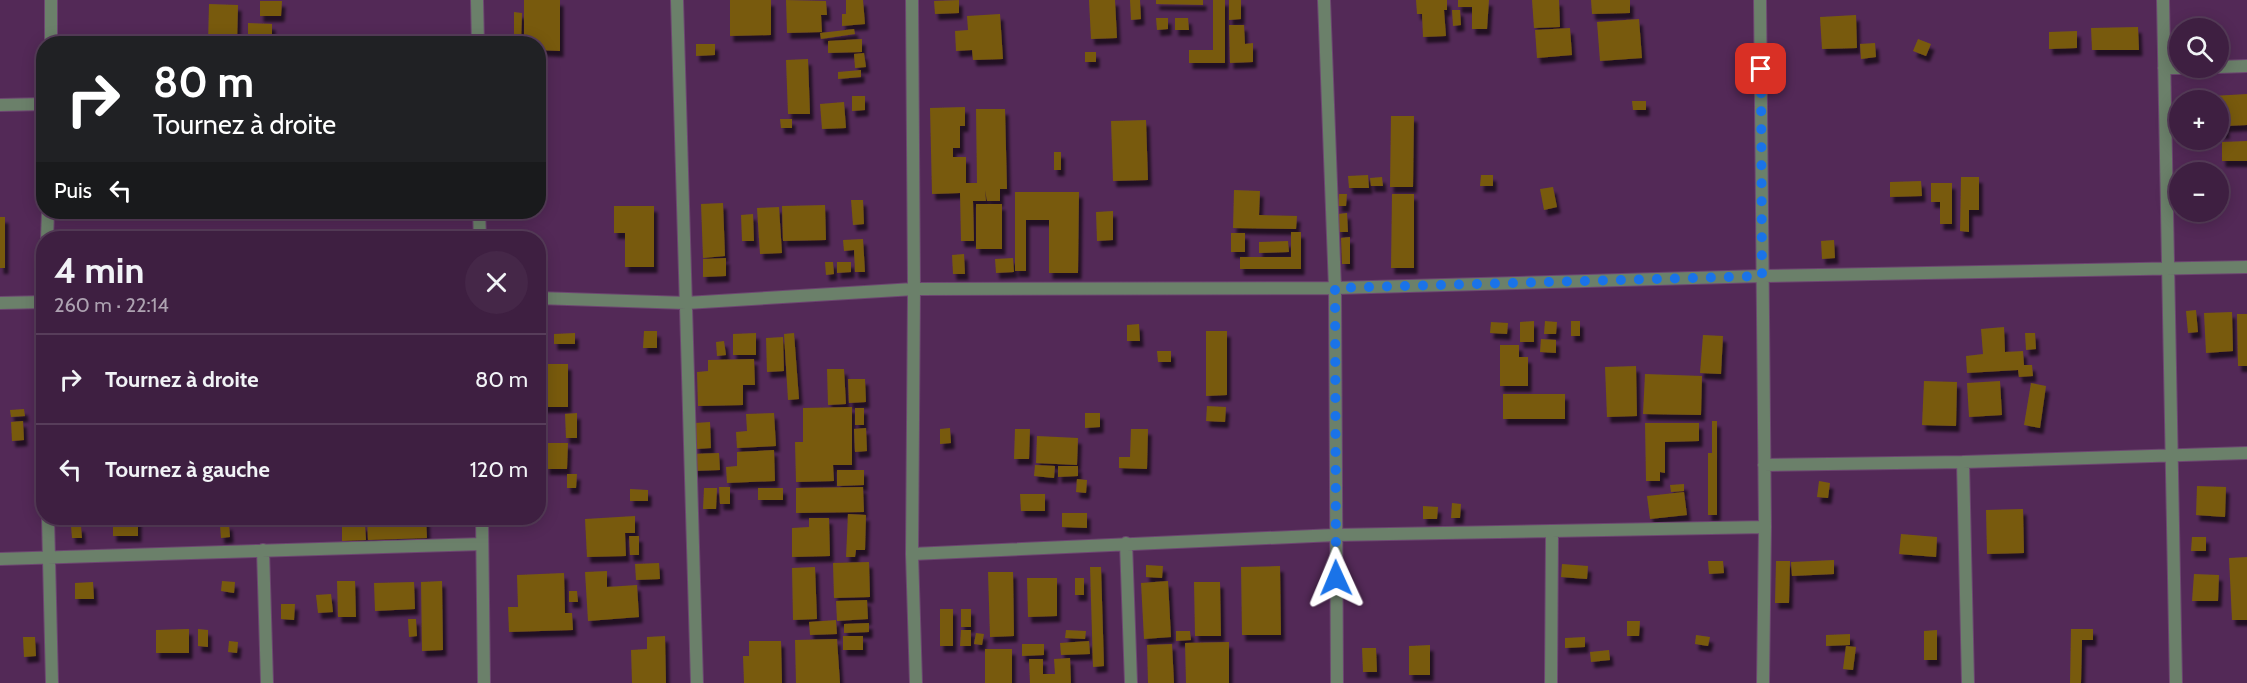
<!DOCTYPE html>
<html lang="fr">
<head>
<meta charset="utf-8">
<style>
	:root { --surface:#3e1f41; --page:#452748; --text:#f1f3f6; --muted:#ada2b1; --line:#573d5a }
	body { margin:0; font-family:Cabin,sans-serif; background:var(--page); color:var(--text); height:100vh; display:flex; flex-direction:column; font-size:22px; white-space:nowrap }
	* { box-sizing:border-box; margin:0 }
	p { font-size:20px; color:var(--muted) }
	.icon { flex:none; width:33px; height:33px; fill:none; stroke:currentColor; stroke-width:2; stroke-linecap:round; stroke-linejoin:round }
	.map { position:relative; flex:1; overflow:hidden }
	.details { position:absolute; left:36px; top:231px; width:510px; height:294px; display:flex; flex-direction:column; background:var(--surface); border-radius:24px; box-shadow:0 3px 15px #0003,0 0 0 2px var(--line) }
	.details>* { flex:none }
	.banner { position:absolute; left:36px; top:36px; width:510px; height:183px; border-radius:24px; box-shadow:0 3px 15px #0003,0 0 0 2px var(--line); background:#202124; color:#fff; overflow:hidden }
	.fabs { position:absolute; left:2169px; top:18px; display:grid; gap:12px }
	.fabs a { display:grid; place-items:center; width:60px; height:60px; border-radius:50%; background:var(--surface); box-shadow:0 3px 15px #0003,0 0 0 2px var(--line); font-size:30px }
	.pin { position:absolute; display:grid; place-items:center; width:51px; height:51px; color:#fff; margin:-26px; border-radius:12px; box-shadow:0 3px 9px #0006 }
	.me { position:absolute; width:66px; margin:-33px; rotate:359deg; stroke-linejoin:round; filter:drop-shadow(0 0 4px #0008) }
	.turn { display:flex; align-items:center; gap:21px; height:126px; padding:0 18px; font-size:27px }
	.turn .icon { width:78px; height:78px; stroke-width:2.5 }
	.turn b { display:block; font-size:42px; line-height:51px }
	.then { display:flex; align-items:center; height:57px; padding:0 18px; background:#0003; gap:12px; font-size:22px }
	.round { display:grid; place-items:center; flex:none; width:63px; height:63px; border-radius:32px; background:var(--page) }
	.headline { display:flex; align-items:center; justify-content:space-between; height:102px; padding:0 18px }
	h1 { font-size:36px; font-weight:800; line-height:45px }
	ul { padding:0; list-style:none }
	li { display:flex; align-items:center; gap:18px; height:90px; padding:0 18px; border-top:2px solid var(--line) }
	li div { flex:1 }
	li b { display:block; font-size:22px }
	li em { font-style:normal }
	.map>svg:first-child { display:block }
	.building { fill:#785a11; filter:url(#shadow) }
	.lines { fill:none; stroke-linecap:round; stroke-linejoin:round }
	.street-casing { stroke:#6d4671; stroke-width:14 }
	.street { stroke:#6b806a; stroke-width:12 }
	.route { stroke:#1a73e8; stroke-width:10; stroke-dasharray:0 18 }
</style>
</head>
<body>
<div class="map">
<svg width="2247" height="683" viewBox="0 0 2247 683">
	<defs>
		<filter id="shadow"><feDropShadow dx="3.5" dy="6" stdDeviation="1.5" flood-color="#0009"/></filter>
	</defs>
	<rect width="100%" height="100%" fill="#532957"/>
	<!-- building -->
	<path class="building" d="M524 0H560V51L538 50V44H524Z
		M730 0H771V35L730 36Z
		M786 0 826 1 827 15H821L822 32 787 33Z
		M846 0H863L865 24 842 26V14H846Z
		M959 0V13L935 14 934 1Z
		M1089 0H1115L1117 38 1091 39Z
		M1130 0H1140L1141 19 1131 20Z
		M1156 0H1203V5L1156 4Z
		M1213 0H1225V63H1189V50H1213Z
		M1229 0H1241V19L1229 20Z
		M1416 0H1447V10H1444L1446 36 1423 37 1422 14H1417Z
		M1458 0H1489L1487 29H1472V7H1458Z
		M1532 0H1559L1560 27 1534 28Z
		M1591 0H1630V13L1592 14Z
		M260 1H282L281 16H260Z
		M209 4 238 5 237 44H208Z
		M1452 10H1460L1461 25 1453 26Z
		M514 12 522 13 521 43H514Z
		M1000 14 1003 59 973 60 972 50 956 51 955 31 968 30 967 16Z
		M1856 15 1857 48 1822 49 1820 17Z
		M1156 18H1168V29L1157 30Z
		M1175 18H1188L1189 30H1175Z
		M1639 19 1642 58 1600 61 1597 22Z
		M248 23 272 24V44H248Z
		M1229 25H1244L1245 44 1253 43V62L1230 63Z
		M2138 27 2139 50H2092L2091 28Z
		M1570 28 1572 55 1537 58 1535 30Z
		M854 29 855 34 821 39 820 33Z
		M2077 31V48L2049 49V32Z
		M862 39V52L828 53V41Z
		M1918 39 1931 44 1926 56 1913 51Z
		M1875 43 1876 57 1861 59 1860 44Z
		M696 44H715V55L696 56Z
		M1085 52H1096V62H1085Z
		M864 53 866 67 855 68 854 54Z
		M808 59 810 114H788L786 60Z
		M861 70V77L838 79V72Z
		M2247 94V125L2226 126V133H2218V100H2195V97Z
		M852 96H865V110L852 111Z
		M1632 101H1646V110H1633Z
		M844 102 846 128 822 129 820 104Z
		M965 107V126H960V148H953V157H966V183H977L976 109H1005L1007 189H1000V201H987L985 190 986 201H973L974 241H961L960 193 932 194 930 108Z
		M1391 116H1414L1413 187H1390Z
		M780 119H792V128H781Z
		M1146 120 1148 180 1113 181 1111 121Z
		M2247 141V161H2222V142Z
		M1054 152H1061V170H1054Z
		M1368 175 1369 188H1349L1348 176Z
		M1481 175H1493V186H1480Z
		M1382 177 1383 186H1371L1370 178Z
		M1961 177H1979V210H1969V232L1960 231Z
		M1921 181 1922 196 1890 197V182Z
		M1931 183H1952V224H1940V202H1931Z
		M1553 187 1557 207 1544 210 1540 189Z
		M1234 190 1260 191 1259 215 1297 216 1296 229 1233 228Z
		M1015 192H1079L1078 273H1049V220H1026V271H1015Z
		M1339 194H1347L1346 206H1338Z
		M1392 194H1414V268H1391Z
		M851 200H863L864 224 853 225Z
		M723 203 725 256 703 258 701 204Z
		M976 204H1002V249H976Z
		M825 205 826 240 783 241 782 206Z
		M614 206H654V267H625V233H614Z
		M779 207 782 253 760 254 757 208Z
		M1113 211V240L1097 241 1096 212Z
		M1347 213 1348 232H1338V214Z
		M753 214 754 241H742L741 215Z
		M0 217H5V268H0Z
		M429 230V238H371V231Z
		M1291 232H1301V269H1240V257H1291Z
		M1231 233H1245V252H1231Z
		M1350 237V264H1342L1341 238Z
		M863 239 865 272H855L854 250 844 251 843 240Z
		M1834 240 1835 258 1822 259 1821 241Z
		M1288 241 1289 252 1259 253V242Z
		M964 254 965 274H953L952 255Z
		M726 258V276L703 277V259Z
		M1013 258 1014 272 996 273 995 259Z
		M825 262H833L834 274 826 275Z
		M837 262H851V272L837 273Z
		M2196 310 2198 332 2188 333 2186 311Z
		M2232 312 2233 351 2206 353 2204 313Z
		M2237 314H2247V366H2238Z
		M1534 321V342H1520V322Z
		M1545 321 1557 322 1556 334H1544Z
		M1571 321H1580V336H1571Z
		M1491 322 1508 323 1507 334 1490 333Z
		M1139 324 1140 341H1127V325Z
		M2004 327 2005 352 2023 351 2024 365H2032L2033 376 2019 377 2018 370 1967 373 1966 356 1983 354 1981 329Z
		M644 331H657V348H643Z
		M1206 331H1227V395L1206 396Z
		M575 333V344H554V334Z
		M756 333V355H733V334Z
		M794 333 799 399 788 400 784 334Z
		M2025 333H2035L2036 349 2026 350Z
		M1703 335 1723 336 1721 374 1700 373Z
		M783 337 784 371 767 372 766 338Z
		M1541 339 1556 340V353L1540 352Z
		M724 341 726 355 717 356 716 342Z
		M1500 345H1519V357H1528V386H1500Z
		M1157 351H1171V362H1158Z
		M754 359 755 385H743V405L698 406 697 372 708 371V360Z
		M538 364H568V407H538Z
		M1636 366 1637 416 1607 417 1605 367Z
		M827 369H844L846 404 828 405Z
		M1645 374 1702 376 1701 415 1643 414Z
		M848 379H865L866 402 849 403Z
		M1924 381 1957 382 1956 426 1922 425Z
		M2000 381 2002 415 1969 417 1967 383Z
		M2031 383 2046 386 2040 428 2024 425Z
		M1503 394H1565V419H1503Z
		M1207 406 1226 407 1225 422 1206 421Z
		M852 407V465H833L834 481 796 482 795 442H803V408Z
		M855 408H864V425H855Z
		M24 409 25 416 11 417 10 410Z
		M577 413V438H566L565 414Z
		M774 413 776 446 737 448 736 432 747 431 746 414Z
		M1085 413H1100V427L1085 428Z
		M23 421 24 440 12 441 11 422Z
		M1712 421H1717V515H1708V453H1712Z
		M710 422 711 448 696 449 695 423Z
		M1645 423H1699V441L1665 442V473L1660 472V481H1646Z
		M866 428 867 451 855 452 854 429Z
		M950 428 951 443 940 444V429Z
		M1015 429H1030L1029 459H1014Z
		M1131 429H1148L1147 469 1119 468V457H1130Z
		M1037 436 1078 438 1077 465 1036 463Z
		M546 443H568L567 469H546Z
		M774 450 775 481 727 483 726 467 737 466V452Z
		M719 453 720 470 693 471 692 454Z
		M1035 465 1055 466 1054 478 1034 476Z
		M1058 466H1078V476L1058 477Z
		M837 470H864V485L837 486Z
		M567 474H577L576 488H567Z
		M1077 479 1087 480 1086 493 1076 492Z
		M1819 481 1830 483 1828 498 1817 497Z
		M1684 484V491L1671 492 1670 485Z
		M2197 486 2226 487 2225 517 2196 515Z
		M719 487H730V504H720Z
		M863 487 864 512 796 513V488Z
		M704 488H717L716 509H703Z
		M758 488H783V500H758Z
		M630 489 648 490V501H630Z
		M1684 492 1687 515 1650 519 1647 496Z
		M1020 494H1045V511H1021Z
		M1452 503 1461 504 1460 518H1451Z
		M1423 506 1438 507 1437 519H1423Z
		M2023 509 2024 553 1987 554 1986 510Z
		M1062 513H1087V528L1062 527Z
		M848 514 866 515 865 550H856L855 557H846Z
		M635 516V533H625L626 556 587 557 585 519Z
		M113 518H138V536H113Z
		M367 518H426L427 538 368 540Z
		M809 518H829L830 556 792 557V528L809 527Z
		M229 524 230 537 221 538 220 525Z
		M342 525H365L366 540 342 541Z
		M71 526H81L82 538H72Z
		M1901 534 1937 537 1936 557 1899 554Z
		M629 536H639V555H630Z
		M2192 537H2206V551H2191Z
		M2247 557V620H2232L2229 558Z
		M1834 560V574L1792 576 1791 562Z
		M1708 561H1723L1724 573 1709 574Z
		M1776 561H1790L1789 603H1775Z
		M869 562 870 597 834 598 833 563Z
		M659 563 660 579 636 580 635 564Z
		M1562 564 1588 566 1587 579 1561 577Z
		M1146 565 1163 566 1162 578 1146 577Z
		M1280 566 1281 635H1242L1241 567Z
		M815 567 817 619 793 620 792 568Z
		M1090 567H1101L1104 666 1093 667Z
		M607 571V587L637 585 639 617 588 621 585 572Z
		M988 572H1013L1014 636 990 637Z
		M564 573 565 613H572L573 630 509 632 508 607H518L517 575Z
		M2194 574 2219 575 2218 601H2192Z
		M1027 578H1057V616L1028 617Z
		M1075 578H1084V595H1075Z
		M222 581 235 582 234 593 221 591Z
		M337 581H355L356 617H338Z
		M442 581 443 650 422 651 421 582Z
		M1168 581 1171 637 1144 639 1141 583Z
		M93 582 94 599H75V583Z
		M414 582 415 609 375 611 374 583Z
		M1194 582H1220L1221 636H1195Z
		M569 591H577L578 602H569Z
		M331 594 333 612 318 613 316 595Z
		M867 600 868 619 837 621 836 601Z
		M281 604H295L294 620 281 619Z
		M940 609H953V646H940Z
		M961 609H971V627H961Z
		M408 619H416L417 636 409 637Z
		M836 620 837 634 810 635 809 622Z
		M1627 621H1640L1639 636H1627Z
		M869 623V632L844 633V624Z
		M189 629V653H156V630Z
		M198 629 208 630V647L198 646Z
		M2071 629H2093V640H2082L2081 683H2070Z
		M961 630H971V646H960Z
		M1066 630 1086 631 1085 639 1065 638Z
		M1937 630V660H1924V631Z
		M1176 631H1190L1191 640 1176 641Z
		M976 633 984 634 982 645 974 644Z
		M1850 634V645L1826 646V635Z
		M1696 635 1710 637 1708 646 1695 644Z
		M665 636 666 683H632L631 650 647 649V637Z
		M843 636H863V650H843Z
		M23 637H35L36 656 24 657Z
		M1585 637V647L1565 648V638Z
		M837 639 840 683H796L795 640Z
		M229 641 238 642 237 653 228 652Z
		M749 641H781L782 683H744L743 656H749Z
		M1089 641 1090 654 1061 655 1060 643Z
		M1229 642V683H1186L1185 643Z
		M1022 644H1044V655L1022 656Z
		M1172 644 1174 683H1148L1147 645Z
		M1430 645V675H1409V646Z
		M1846 646 1856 647 1853 670 1843 669Z
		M1362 648H1376L1377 672H1363Z
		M985 649H1012V683H985Z
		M1609 650 1610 660 1591 662 1590 652Z
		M1070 658 1071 683H1030L1029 659H1043V674H1055L1054 659Z"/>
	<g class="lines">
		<defs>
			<path id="street" d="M477 0 478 44
				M677 0 697 683
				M912 0 914 289 912 554 916 683
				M1324 0 1335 288 1337 683
				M1760 0 1765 527 1763 683
				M2163 0 2176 683
				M51 44V0
				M2218 67 2247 66
				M2164 68H2198
				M0 105 44 104
				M479 212 480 238
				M47 238 48 212
				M538 298 686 303 914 289 1335 288 1763 276 2247 267
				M0 303 44 302
				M1963 462 1968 683
				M1764 465 1963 462 2247 453
				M48 518 52 683
				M482 518 484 683
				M1126 543 1131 683
				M263 550 267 683
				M912 554 1335 535 1765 527
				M0 559 482 544
				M1551 683 1552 533"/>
		</defs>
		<!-- street casing -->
		<use href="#street" class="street-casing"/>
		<!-- street -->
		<use href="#street" class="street"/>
	</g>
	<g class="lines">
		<!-- route -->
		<path class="route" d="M1336 578 1335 288 1762 276 1761 69"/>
	</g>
</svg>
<div class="fabs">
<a><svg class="icon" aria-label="search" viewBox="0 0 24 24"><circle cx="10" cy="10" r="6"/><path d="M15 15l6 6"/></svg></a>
<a>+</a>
<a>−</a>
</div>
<div class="pin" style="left:1761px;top:69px;background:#d93025"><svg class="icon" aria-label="arrive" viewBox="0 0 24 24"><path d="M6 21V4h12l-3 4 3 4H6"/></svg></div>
<svg class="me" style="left:1336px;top:578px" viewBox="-20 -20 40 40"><path d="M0-17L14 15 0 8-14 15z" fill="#1a73e8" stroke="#fff" stroke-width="4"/></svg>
<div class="banner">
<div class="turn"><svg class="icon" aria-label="right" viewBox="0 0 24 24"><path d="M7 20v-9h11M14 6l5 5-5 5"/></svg><div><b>80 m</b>Tournez à droite</div></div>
<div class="then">Puis<svg class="icon" aria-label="left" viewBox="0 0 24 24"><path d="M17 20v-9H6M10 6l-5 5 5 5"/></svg></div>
</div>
<section class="details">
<div class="headline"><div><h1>4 min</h1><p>260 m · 22:14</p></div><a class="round"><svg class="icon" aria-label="close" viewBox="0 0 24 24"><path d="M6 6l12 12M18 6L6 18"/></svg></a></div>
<ul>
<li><svg class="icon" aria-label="right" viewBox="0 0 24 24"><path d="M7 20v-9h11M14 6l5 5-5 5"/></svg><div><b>Tournez à droite</b></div><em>80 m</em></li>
<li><svg class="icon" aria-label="left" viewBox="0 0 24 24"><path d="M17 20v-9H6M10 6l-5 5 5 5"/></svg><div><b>Tournez à gauche</b></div><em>120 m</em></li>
</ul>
</section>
</div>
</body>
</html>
